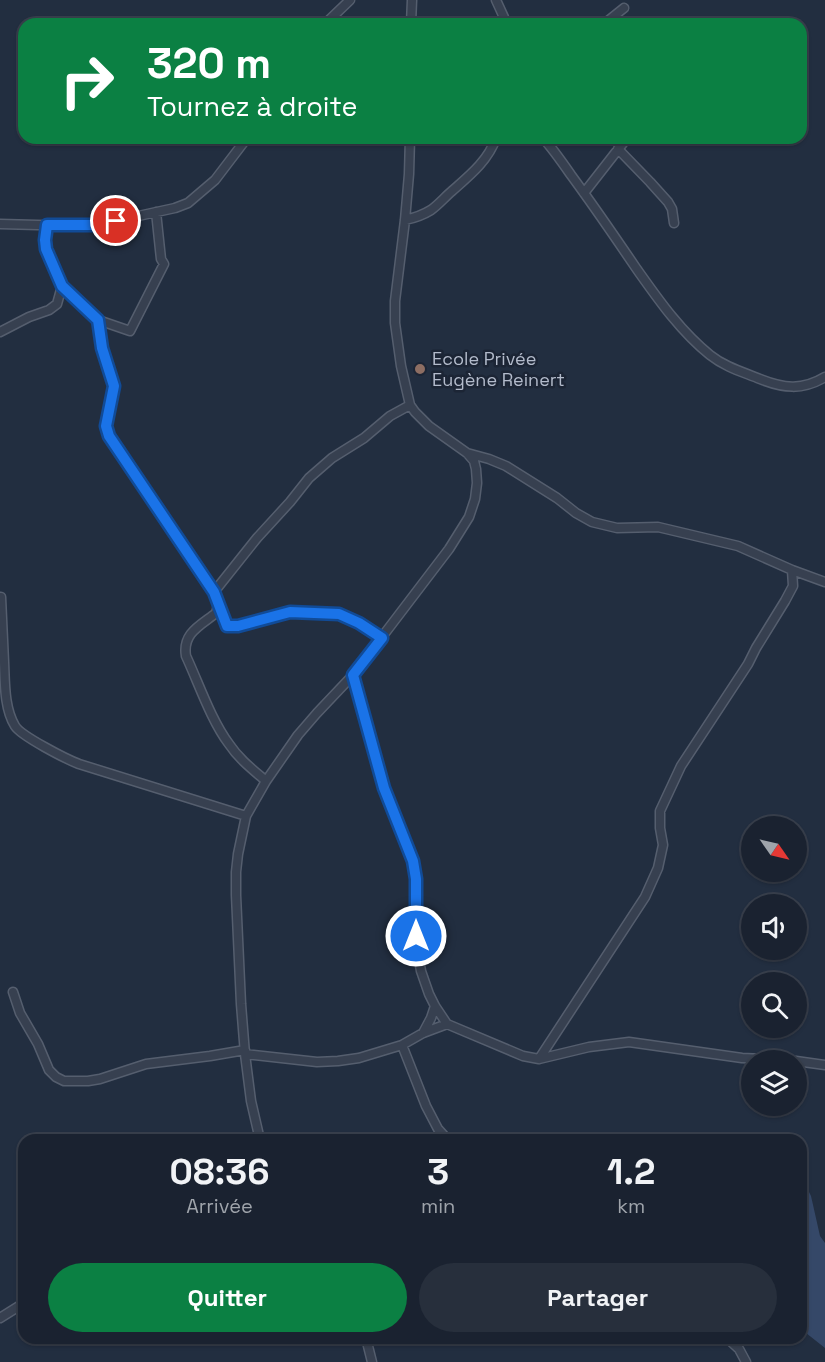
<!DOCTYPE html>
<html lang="fr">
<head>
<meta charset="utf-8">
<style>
	:root { --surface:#1a2230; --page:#272f3c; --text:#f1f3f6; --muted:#9fa4ab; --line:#383f4c; --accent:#0b8043 }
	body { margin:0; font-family:"Space Grotesk",sans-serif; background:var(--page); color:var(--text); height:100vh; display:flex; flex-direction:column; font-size:22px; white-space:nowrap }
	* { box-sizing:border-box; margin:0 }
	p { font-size:20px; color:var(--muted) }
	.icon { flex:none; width:33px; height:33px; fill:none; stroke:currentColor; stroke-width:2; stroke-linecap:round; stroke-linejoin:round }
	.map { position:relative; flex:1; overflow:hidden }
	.details { position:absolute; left:18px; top:1134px; width:789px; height:210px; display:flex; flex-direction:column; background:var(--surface); border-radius:18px; box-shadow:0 2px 4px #0004,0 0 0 2px var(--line) }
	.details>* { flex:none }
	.hud { position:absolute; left:18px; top:18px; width:789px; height:126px; border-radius:18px; box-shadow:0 2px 4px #0004,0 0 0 2px var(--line); background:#0b8043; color:#fff; overflow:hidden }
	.needle { width:39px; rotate:124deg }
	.buttons { position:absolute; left:741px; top:816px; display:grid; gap:12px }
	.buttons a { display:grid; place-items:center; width:66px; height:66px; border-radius:50%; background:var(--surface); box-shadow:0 2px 4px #0004,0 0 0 2px var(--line); font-size:30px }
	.pin { position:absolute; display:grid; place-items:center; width:51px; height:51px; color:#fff; margin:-26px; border:3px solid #fff; border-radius:50%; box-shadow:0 2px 6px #0007 }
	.me { position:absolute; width:66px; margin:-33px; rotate:0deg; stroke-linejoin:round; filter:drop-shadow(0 0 4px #0008) }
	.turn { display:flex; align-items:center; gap:21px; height:126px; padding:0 30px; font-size:27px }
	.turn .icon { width:78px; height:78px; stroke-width:2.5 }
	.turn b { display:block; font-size:42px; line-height:51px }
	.eta { display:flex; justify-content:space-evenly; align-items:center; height:102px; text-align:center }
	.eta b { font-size:36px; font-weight:700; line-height:42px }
	.primary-button { display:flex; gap:12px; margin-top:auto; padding:12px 30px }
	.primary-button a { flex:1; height:69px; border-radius:36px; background:var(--accent); color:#fff; font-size:24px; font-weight:700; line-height:69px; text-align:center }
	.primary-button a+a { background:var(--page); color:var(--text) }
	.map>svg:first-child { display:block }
	.water { fill:#354868 }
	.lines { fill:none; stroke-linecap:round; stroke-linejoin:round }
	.minor-casing { stroke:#555e6e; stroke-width:11 }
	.minor { stroke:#374050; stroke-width:8 }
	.route-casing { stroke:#114b97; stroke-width:15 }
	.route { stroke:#1a73e8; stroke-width:10 }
	.education-dot { fill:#8d6e63; stroke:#1c2535; stroke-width:2 }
	.labels { text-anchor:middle; stroke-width:5; stroke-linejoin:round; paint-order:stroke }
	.poi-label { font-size:18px; fill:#b3bbcb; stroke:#1c2535; text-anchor:start }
</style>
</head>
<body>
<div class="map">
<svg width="825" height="1362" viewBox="0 0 825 1362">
	<rect width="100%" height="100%" fill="#222e40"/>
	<!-- water -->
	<path class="water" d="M801 1176 811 1196 820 1236 825 1243V1348L801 1329Z"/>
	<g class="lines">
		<defs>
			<path id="minor" d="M496 0 507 24
				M325 24 350 0
				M411 24 412 0
				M604 24 624 8
				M543 138C553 149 562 162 571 175 593 205 615 237 636 268 658 299 680 331 710 355 725 367 743 372 760 379 783 388 802 391 825 377
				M618 149 650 182 668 202 672 209 674 223
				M584 193 627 138
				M405 220C414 218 423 215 431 210 438 205 445 197 452 191 469 176 488 161 496 138
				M0 224 75 226 97 225 175 208 188 203 215 180 247 138
				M47 225 45 244 62 286 98 320 102 348 114 386 106 426 109 436 214 592C217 599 219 605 216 613 201 625 182 633 186 656 199 684 211 720 229 744 239 759 252 769 266 781
				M98 320 130 331 164 264 161 259 156 212
				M0 332 29 317 49 310 57 304 62 286
				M467 453 489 459 506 466 557 498 576 513 592 522 617 528 658 527 738 546 792 570 825 582
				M214 592 257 538 290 502 309 478 332 458 364 438 390 416 410 405
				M0 597H1C2 619 3 640 4 662 5 682 4 708 15 726 21 736 66 759 79 764L246 816
				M219 605 227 625 238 626 290 612 339 614 359 623 382 638
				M353 675 384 788 413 861 416 879V923L417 948 421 971 429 994 435 1006 447 1024 523 1056 539 1059 589 1047 629 1042 742 1058 789 1060
				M13 992 20 1013 38 1044 49 1070 56 1077 64 1081H88L100 1079 146 1064 210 1056 245 1050
				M423 1033 431 1018 435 1006
				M402 1045 426 1106 438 1129 448 1140
				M245 1054 317 1062 338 1061 359 1058 402 1045 423 1033 447 1024
				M539 1059 645 897 658 868 663 845 660 828V811L681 766 748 664 756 648 785 601 793 586 792 570
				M796 1061 825 1065
				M260 1140 251 1101 245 1054 241 1004 236 895V872L238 854 246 816 266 781 298 735 317 713 353 675 449 549 469 517 475 499 477 483 476 469 474 461 467 453 429 426 415 412 410 405 401 366 395 323V301L405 220 409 174 410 138
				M0 1318 24 1303
				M366 1338 372 1362
				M727 1338 739 1349 746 1362"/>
		</defs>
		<!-- minor casing -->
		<use href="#minor" class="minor-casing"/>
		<!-- minor -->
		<use href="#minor" class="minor"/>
	</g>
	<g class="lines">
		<defs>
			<path id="route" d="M116 221 97 225H47L45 240 46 249 62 286 98 320 102 348 114 386 106 426 109 436 214 592 227 626H238L290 612 339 614 359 623 382 638 353 675 384 788 413 861 416 879V936"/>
		</defs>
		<!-- route casing -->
		<use href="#route" class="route-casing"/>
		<!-- route -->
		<use href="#route" class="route"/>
	</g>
	<!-- markers -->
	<circle class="education-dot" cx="420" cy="369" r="6"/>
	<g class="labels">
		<!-- poi labels -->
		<g class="poi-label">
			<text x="432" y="365">Ecole Privée<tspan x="432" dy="21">Eugène Reinert</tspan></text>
		</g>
	</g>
</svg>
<div class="buttons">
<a><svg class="needle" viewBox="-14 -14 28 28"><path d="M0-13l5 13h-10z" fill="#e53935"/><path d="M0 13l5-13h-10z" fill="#9fa4ab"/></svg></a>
<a><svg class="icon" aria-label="sound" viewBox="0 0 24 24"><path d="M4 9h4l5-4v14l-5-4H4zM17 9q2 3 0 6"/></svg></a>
<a><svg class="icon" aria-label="search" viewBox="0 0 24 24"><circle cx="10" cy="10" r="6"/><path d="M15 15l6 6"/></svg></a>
<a><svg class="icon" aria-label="layers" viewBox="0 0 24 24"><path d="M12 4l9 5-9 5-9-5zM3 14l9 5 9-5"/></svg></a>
</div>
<div class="pin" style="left:116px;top:221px;background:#d93025"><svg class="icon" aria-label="arrive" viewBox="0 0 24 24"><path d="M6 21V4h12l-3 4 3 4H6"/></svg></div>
<svg class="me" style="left:416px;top:936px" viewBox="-20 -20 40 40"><circle r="17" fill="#1a73e8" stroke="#fff" stroke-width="3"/><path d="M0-11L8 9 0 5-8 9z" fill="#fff"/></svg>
<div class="hud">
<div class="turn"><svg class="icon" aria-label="right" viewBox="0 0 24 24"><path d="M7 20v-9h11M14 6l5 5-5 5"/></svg><div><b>320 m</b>Tournez à droite</div></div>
</div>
<section class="details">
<div class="eta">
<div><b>08:36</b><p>Arrivée</p></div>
<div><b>3</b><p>min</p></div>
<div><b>1.2</b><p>km</p></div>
</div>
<div class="primary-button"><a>Quitter</a><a>Partager</a></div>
</section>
</div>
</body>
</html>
